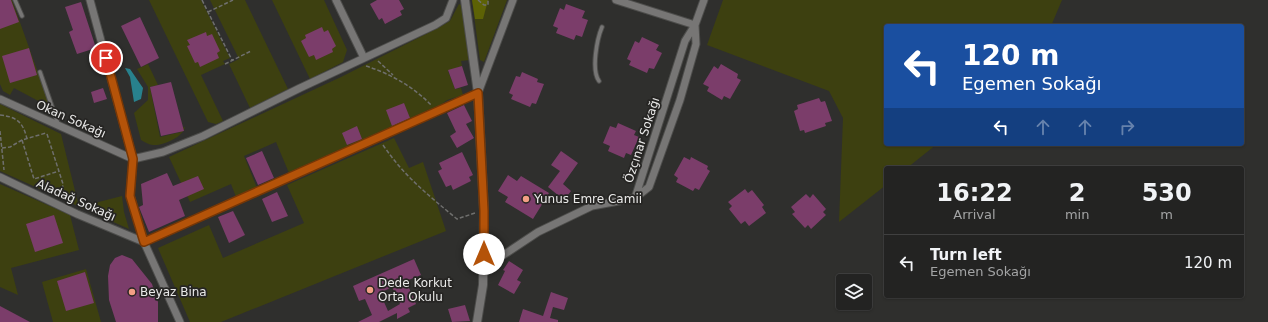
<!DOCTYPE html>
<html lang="en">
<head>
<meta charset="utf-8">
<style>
	:root { --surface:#232322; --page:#2b2b2a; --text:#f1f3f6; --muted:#a3a4a5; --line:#404040 }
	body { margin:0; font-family:"DejaVu Sans",sans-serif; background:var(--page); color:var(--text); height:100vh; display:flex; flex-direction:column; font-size:15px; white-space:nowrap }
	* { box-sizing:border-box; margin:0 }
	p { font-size:13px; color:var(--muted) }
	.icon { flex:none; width:22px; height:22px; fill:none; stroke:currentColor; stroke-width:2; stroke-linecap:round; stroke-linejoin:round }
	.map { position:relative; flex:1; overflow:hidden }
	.panel { position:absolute; left:884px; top:166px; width:360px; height:132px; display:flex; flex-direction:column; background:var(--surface); border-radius:4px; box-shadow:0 1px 3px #0004,0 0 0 1px var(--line) }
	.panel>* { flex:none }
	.banner { position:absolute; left:884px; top:24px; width:360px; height:122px; border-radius:4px; box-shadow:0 1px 3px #0004,0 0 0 1px var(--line); background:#1a4fa0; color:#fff; overflow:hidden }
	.buttons { position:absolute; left:836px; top:274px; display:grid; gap:8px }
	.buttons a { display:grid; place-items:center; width:36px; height:36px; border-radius:4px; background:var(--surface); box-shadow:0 1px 3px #0004,0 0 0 1px var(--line); font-size:20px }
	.pin { position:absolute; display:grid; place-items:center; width:34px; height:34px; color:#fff; margin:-17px; border:2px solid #fff; border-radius:50%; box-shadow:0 1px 4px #0007 }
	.me { position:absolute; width:44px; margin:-22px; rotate:0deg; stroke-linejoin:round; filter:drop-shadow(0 0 3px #0008) }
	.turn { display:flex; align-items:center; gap:14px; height:84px; padding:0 12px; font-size:18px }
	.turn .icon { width:52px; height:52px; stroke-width:2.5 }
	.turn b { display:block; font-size:28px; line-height:34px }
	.lanes { display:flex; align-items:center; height:38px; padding:0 12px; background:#0003; justify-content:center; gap:20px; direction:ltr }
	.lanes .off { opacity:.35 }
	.eta { display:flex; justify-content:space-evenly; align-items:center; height:68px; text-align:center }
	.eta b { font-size:24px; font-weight:700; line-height:28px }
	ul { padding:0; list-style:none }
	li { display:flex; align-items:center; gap:12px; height:56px; padding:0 12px; border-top:1px solid var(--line) }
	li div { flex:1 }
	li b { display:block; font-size:15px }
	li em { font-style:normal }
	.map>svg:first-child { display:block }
	.green { fill:#3d4010 }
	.forest { fill:#5d6205 }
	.water { fill:#28818d }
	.building { fill:#7b3d6a; fill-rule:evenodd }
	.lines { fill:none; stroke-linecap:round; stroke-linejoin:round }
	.service-casing { stroke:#4d4d4b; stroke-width:5.5 }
	.minor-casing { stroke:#4d4d4b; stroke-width:9 }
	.tertiary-casing { stroke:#4d4d4b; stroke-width:10 }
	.path { stroke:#6f6f6d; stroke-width:1.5; stroke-dasharray:4 2; stroke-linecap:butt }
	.service { stroke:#777675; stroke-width:3.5 }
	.minor { stroke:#777675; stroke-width:7 }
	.tertiary { stroke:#777675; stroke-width:8 }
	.route-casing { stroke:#753606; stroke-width:10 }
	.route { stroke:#b45309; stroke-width:7 }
	.poi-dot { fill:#f39f85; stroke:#262523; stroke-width:1.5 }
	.labels { text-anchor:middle; stroke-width:3.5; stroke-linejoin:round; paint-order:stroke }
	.street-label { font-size:12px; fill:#eaeae9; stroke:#262523 }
	.poi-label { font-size:12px; fill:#eaeae9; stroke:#262523; text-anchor:start }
</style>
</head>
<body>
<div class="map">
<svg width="1268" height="322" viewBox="0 0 1268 322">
	<rect width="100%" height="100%" fill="#2f2f2d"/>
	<!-- green -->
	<path class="green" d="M0 0H12L51 109 49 113 43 110 44 104 14 88 10 95 3 91 0 84Z
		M149 0H201L230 58 223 61 225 64 201 75 223 121 216 124 208 122Z
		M210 0H245L288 89 250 108 229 64 239 59Z
		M272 0H324L347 50 343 62 310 79Z
		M472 0H507L484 62 480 60Z
		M723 0H1062L1051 26H886V144H937L907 168H886V185L839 222 843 118 829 91 707 45Z
		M459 4 461 5 470 60 461 61 462 66 448 71 455 89 461 88 463 95 447 100 438 107 417 118 289 173 276 142 244 156 257 188 236 197 231 184 190 202 169 157 341 77 440 27 450 21Z
		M148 64 158 85 150 87 160 137 181 132V128L185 127C183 137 163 146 153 145 149 145 145 142 141 140L134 113 148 100V87L137 69Z
		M0 104 61 134 79 207 122 196 124 212 129 229 0 171Z
		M394 138 409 168 423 162 446 231 221 322H190L158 248 209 225 223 258 304 223 287 185Z
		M0 184 70 215 79 250 11 268 18 295 0 287Z
		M86 269 101 322H53L42 282Z"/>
	<!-- forest -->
	<path class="forest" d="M472 0H488L483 19H475Z"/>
	<!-- water -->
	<path class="water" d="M125 68 130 69 143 88 141 99 134 102 130 77Z"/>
	<!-- building -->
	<path class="building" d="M0 0H11L19 22 0 29Z
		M377 0H399L404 9 400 11 402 15 385 24 382 18 379 20 370 4Z
		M81 2 96 48 77 54 69 32 73 30 65 7Z
		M566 4 585 11 582 18 588 20 582 37 576 35 574 40 556 33 558 28 553 26 560 8 564 10Z
		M140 17 159 58 141 67 121 26Z
		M322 27 324 32 328 30 336 46 332 49 333 52 316 60 314 55 309 57 301 41 306 38 305 35Z
		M206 32 207 36 212 34 220 51 217 53 219 58 200 67 198 62 195 63 187 46 190 45 187 40Z
		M642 37 659 45 656 50 662 53 654 69 649 68 647 73 629 65 631 61 627 59 635 41 639 43Z
		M29 48 37 75 10 83 2 56Z
		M721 64 738 74 737 78 741 80 730 99 724 96 722 100 707 91 709 87 703 84 714 66 718 69Z
		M462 66 468 85 455 89 448 70Z
		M522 72 538 79 537 82 544 84 536 104 532 103 530 107 511 99 513 95 509 93 516 76 520 77Z
		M171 82 184 131 161 136 150 87Z
		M103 88 107 99 94 103 91 92Z
		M819 98 821 102 825 101 832 121 825 123 826 126 805 133 804 130 800 131 794 111 798 109 797 105Z
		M404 103 410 118 392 126 386 110Z
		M464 105 472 121 466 124 474 138 457 148 450 136 456 132 447 113Z
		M618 123 636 131 634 135 639 137 631 155 626 153 624 158 608 151 610 146 603 143 610 126 616 128Z
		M357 126 362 139 347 145 342 133Z
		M262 151 274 178 258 185 246 158Z
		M561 151 578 163 563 184 571 191 564 200 548 187 560 171 551 165Z
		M462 152 473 175 469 177 471 181 453 190 451 185 446 187 438 171 442 169 439 163Z
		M684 157 690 160 691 157 708 166 707 169 710 171 699 190 695 188 693 191 676 182 678 178 674 175Z
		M167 173 173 186 198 176 204 189 179 200 185 216 149 232 139 207 143 205 141 184Z
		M508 175 517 181 521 176 549 193 533 219 505 202 508 197 498 191Z
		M745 189 748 193 752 190 764 205 762 207 766 213 749 226 745 221 741 224 729 209 732 206 728 202Z
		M277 192 288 216 272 222 262 199Z
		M806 194 810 198 813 194 826 209 823 212 826 215 811 229 808 225 805 228 792 214 795 212 791 207Z
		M233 211 245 235 229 243 218 217Z
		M54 215 63 243 35 252 26 224Z
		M122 255 132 259 152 284 158 302V322H116L109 300 108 276 110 265 115 258Z
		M414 259 421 275 406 281 416 304 408 308 410 312 397 319V313L379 322H358L372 315 365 299 359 301 353 286ZM392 287 400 304 388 311 380 293Z
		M509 261 523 270 517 280 521 282 514 294 498 285 505 271 503 270Z
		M85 272 94 303 66 311 57 281Z
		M551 292 568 298 564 310 553 307 550 318 558 320V322H519L523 309 543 316Z
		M465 305 470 321 452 322 448 309Z
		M0 306 30 322H0Z"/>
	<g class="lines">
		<defs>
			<path id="service" d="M15 0 22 16
				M40 72 58 124
				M599 81C591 70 597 39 602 27"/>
			<path id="minor" d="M90 0 133 159 130 195 144 242 180 322
				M336 0 364 58
				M616 0 695 25
				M0 99 133 159 163 152 203 136 300 88 435 25 446 18 453 0
				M0 177 77 214 144 242 478 93 513 0
				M635 198 685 41 695 25 704 0
				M635 198 649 187 680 100 696 44 695 25
				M484 268 538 232 592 206 635 198"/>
			<path id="tertiary" d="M465 0 478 93 484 211 483 285 477 322"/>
		</defs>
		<!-- service casing -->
		<use href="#service" class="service-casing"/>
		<!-- minor casing -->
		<use href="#minor" class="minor-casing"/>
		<!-- tertiary casing -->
		<use href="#tertiary" class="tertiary-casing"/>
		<!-- path -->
		<path class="path" d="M202 0 232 60
			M478 0 484 5H488V0
			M208 12 233 0
			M378 61 393 75
			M225 64 251 51
			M366 66C391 74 414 87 432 106
			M0 115C17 117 23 122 27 139
			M0 131 4 170
			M47 134 63 184 61 197
			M22 140 34 179 59 171
			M383 145C404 176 428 195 457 219L475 213
			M2 148 10 147 22 140 46 133"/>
		<!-- service -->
		<use href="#service" class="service"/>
		<!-- minor -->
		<use href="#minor" class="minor"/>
		<!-- tertiary -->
		<use href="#tertiary" class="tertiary"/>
	</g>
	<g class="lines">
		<defs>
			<path id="route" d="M106 58 133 159 130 196 144 242 478 93 484 211V254"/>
		</defs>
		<!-- route casing -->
		<use href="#route" class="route-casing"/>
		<!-- route -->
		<use href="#route" class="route"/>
	</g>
	<!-- markers -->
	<g class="poi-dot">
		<circle cx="526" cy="199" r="4"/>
		<circle cx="370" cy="290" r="4"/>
		<circle cx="132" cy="292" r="4"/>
	</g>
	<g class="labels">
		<!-- street labels -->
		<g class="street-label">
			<text transform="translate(71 119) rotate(24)" y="4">Okan Sokağı</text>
			<text transform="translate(642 140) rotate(-72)" y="4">Özçınar Sokağı</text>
			<text transform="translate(76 200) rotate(24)" y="4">Aladağ Sokağı</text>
		</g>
		<!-- poi labels -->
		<g class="poi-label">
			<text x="534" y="203">Yunus Emre Camii</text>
			<text x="378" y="287">Dede Korkut<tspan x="378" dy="14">Orta Okulu</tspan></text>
			<text x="140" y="296">Beyaz Bina</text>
		</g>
	</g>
</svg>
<div class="buttons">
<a><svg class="icon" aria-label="layers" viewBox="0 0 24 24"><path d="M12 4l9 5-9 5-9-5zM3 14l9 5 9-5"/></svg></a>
</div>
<div class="pin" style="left:106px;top:58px;background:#d93025"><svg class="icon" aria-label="arrive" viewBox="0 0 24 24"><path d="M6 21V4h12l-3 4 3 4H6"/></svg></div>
<svg class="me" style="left:484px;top:254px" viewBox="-20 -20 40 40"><circle r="19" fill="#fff"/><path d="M0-13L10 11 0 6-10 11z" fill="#b45309"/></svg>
<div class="banner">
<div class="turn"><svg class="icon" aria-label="left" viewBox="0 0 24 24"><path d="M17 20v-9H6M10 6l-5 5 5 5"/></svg><div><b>120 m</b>Egemen Sokağı</div></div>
<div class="lanes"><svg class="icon" aria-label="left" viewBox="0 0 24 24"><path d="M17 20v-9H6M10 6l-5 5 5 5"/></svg><svg class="icon off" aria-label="ahead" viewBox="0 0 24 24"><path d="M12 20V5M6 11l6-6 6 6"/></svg><svg class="icon off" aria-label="ahead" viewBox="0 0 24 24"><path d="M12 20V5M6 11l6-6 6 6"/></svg><svg class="icon off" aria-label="right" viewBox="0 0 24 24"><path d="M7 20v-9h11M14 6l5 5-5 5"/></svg></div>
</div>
<section class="panel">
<div class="eta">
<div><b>16:22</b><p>Arrival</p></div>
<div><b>2</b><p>min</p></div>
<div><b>530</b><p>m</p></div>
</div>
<ul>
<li><svg class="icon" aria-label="left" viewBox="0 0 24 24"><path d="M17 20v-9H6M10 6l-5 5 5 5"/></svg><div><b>Turn left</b><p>Egemen Sokağı</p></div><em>120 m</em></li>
</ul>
</section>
</div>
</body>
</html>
